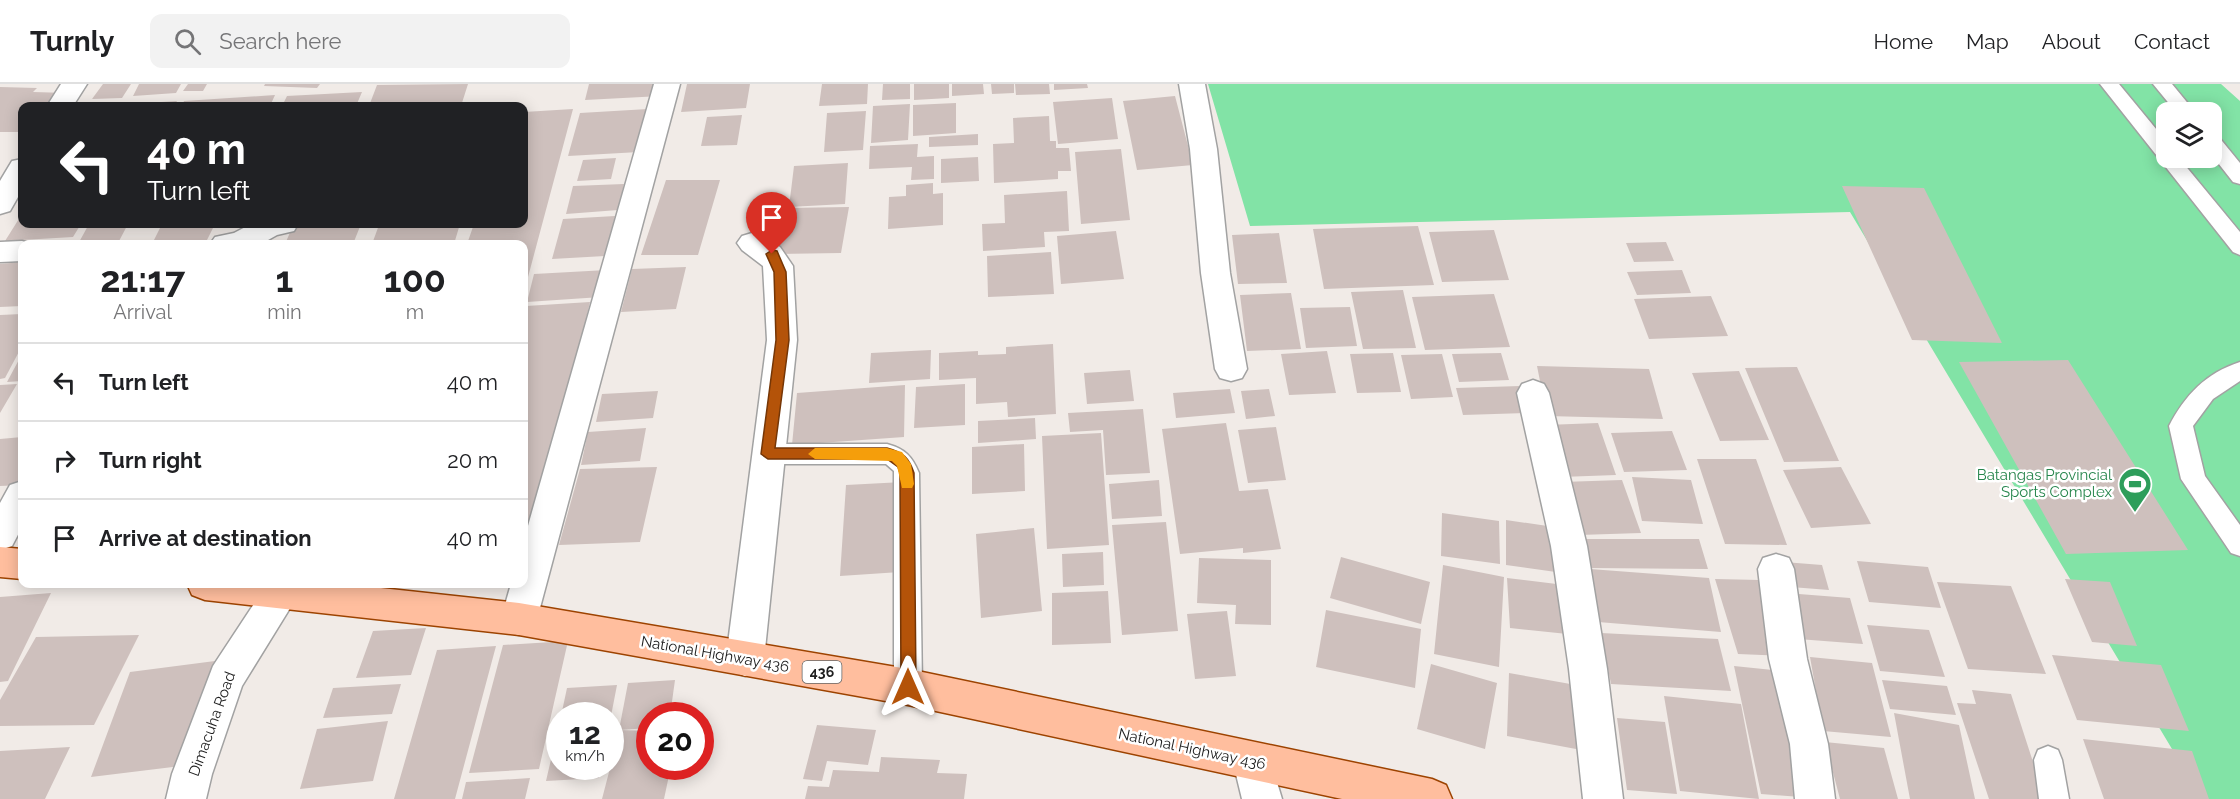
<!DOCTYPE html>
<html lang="en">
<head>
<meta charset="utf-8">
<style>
	:root { --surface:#fff; --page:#f2f2f2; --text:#202124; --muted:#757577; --line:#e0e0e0 }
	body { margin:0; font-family:Raleway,sans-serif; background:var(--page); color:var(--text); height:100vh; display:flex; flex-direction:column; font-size:22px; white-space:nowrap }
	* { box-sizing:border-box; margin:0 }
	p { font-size:20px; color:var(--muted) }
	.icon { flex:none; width:33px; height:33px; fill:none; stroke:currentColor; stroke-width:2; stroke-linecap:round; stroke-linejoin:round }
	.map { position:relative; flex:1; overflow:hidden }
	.drawer { position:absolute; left:18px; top:156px; width:510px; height:348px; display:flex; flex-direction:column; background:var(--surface); border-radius:12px; box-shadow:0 3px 15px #0003 }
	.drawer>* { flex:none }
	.hud { position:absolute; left:18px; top:18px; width:510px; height:126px; border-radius:12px; box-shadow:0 3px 15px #0003; background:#202124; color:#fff; overflow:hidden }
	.tools { position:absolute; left:2156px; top:18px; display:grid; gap:12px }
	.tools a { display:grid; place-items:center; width:66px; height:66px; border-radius:12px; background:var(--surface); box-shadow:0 3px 15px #0003; font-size:30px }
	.speed { position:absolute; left:546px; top:618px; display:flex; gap:12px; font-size:30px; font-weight:700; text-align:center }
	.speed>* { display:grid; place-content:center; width:78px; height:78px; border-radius:50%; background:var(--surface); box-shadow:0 3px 15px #0003; line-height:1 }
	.speed small { font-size:15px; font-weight:400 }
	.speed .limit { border:9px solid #d22; background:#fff; color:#111 }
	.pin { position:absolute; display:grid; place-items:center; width:51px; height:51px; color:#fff; margin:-62px -26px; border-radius:50% 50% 50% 0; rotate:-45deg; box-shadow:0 0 6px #0007 }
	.pin .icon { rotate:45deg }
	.me { position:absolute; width:66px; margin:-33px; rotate:0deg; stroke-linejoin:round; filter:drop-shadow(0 0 4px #0008) }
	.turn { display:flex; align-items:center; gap:21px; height:126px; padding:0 30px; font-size:27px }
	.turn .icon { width:78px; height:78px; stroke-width:2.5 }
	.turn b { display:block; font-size:42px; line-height:51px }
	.eta { display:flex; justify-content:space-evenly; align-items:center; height:102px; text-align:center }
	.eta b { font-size:36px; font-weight:700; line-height:42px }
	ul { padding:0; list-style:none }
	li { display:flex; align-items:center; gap:18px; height:78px; padding:0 30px; border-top:2px solid var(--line) }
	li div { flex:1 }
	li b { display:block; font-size:22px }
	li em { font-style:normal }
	header { display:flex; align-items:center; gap:36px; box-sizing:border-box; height:84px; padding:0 30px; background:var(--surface); border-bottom:2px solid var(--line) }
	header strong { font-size:28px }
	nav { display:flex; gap:33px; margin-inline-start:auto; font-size:21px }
	.search { width:420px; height:54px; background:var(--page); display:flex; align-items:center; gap:15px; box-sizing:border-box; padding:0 21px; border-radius:12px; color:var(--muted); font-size:22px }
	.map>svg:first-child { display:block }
	.pitch { fill:#82e3a6; fill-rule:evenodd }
	.building { fill:#cec0bd }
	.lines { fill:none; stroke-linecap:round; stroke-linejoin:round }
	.service-casing { stroke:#a2a2a2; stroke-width:3 }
	.minor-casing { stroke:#a2a2a2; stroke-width:3 }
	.primary-casing { stroke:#9d4300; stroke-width:3 }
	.service { fill:#fff; fill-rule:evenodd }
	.minor { fill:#fff; fill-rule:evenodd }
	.primary { fill:#ffbe9e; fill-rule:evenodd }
	.route { fill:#b45309; stroke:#753606; stroke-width:1.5 }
	.slow { fill:#f59e0b }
	.labels { text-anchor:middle; stroke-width:5; stroke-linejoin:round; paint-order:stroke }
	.shield { fill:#fff; stroke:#646464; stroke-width:1.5 }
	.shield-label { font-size:14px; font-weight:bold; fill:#212121 }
	.leisure-label { font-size:15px; fill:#27864d; stroke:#fff; text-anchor:end }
	.street-label { font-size:15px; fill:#212121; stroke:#fff }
</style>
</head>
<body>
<header>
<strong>Turnly</strong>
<div class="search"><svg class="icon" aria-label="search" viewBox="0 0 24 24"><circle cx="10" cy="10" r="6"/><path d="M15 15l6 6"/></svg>Search here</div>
<nav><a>Home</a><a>Map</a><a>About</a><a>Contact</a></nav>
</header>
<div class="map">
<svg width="2240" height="715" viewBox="0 0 2240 715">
	<rect width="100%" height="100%" fill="#f1ebe7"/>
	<!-- pitch -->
	<path class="pitch" d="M1208 0H2221L2240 17V715H2202L1850 128 1250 142ZM2166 28H2211V74H2166Z"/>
	<!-- building -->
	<path class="building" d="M103 0H131L122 14 92 15Z
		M139 0H181L176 9 133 12Z
		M188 0H207L203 7H183Z
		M265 0H320L317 4 264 2Z
		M468 0 461 22H369L377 1Z
		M589 0H664L661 12 585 16Z
		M687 0H750L746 24 681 28Z
		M822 0H868L867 20 819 22Z
		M883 0H910V15L882 16Z
		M914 0H949V14L914 16Z
		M952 0H983L984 10 952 12Z
		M991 0H1014V9L992 10Z
		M1015 0H1049L1050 10 1016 11Z
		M1054 0H1087L1088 4 1054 6Z
		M0 3 37 4 33 8 67 9 56 22H22V48H0Z
		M362 8 356 22H282L287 12Z
		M275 11 270 22H182L184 17Z
		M1175 12 1193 81 1137 86 1123 17Z
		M1112 14 1118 55 1058 60 1053 18Z
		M177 17 174 22H113V21Z
		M956 19V49L913 52V21Z
		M910 20 908 56 871 59 873 22Z
		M573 25 524 208V160H467L474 140H524V28Z
		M648 25 639 68 568 72 580 29Z
		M866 27 863 66 824 68 827 29Z
		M742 31 737 61 701 62 707 33Z
		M1049 32 1050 57H1056V64H1069L1071 87H1058V95L994 99 993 60 1014 59 1013 34Z
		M978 50V61L929 63V53Z
		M918 60 917 73 934 72V95L911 96 912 83 869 85 870 62Z
		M1121 65 1130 136 1081 140 1075 68Z
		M978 73 979 97 941 99V75Z
		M616 74 611 95 577 97 583 76Z
		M848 79 845 120 789 123 794 82Z
		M666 96H720L698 171H641Z
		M933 99V110L943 109V141L888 145 889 113 906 112V101Z
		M624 100 618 126 566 130 573 102Z
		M1842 102 1924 104 2002 259 1912 256Z
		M1067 107 1069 147 1044 148 1045 163 983 167 982 140 1005 139 1004 111Z
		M849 123 841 169 776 170 785 124Z
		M22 130V140H81L73 153 5 157Z
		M615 132 605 172 552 175 563 135Z
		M89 140H128L118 159 78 160Z
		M162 140H215L207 156 152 160Z
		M350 140H361L353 160H285L292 144Z
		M396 140H460L454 160H372L379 141Z
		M1418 142 1434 201 1324 205 1313 145Z
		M1494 146 1509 196 1442 198 1429 148Z
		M1116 147 1124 195 1061 200 1057 152Z
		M1279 149 1287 199 1238 200 1232 151Z
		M1666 158 1674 177 1634 178 1626 159Z
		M1051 168 1054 210 988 213 987 172Z
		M22 178V222L0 223V180Z
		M686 183 676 225 621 228 632 185Z
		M607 186 601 213 527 218 534 190Z
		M1682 186 1691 209 1637 211 1627 188Z
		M1403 206 1416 264 1363 265 1351 208Z
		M1291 209 1301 265 1247 267 1240 211Z
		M1494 210 1510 263 1425 266 1412 213Z
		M1711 212 1728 252 1649 255 1634 215Z
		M590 218 538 439 524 440V232L526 222Z
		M1350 223 1357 262 1306 264 1300 224Z
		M22 230V262L5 294 0 295V231Z
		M1053 260 1056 330 1008 333 1007 318 976 320V294L939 296V269L978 267V271L1006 270V263Z
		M931 266 930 295 869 299 871 269Z
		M1327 267 1336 309 1289 311 1281 270Z
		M1393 269 1401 308 1357 309 1350 270Z
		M1501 269 1509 296 1459 298 1452 270Z
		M22 270V297L7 298Z
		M1442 270 1453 313 1411 315 1401 271Z
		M2068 276 2188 466 2066 470 1959 278Z
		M1537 282 1649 285 1663 335 1547 332Z
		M1797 283 1839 377 1784 378 1745 284Z
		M1130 286 1134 317 1087 320 1084 289Z
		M1739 287 1769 356 1720 357 1692 289Z
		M17 300 0 329V301Z
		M965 300V341L914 344 916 303Z
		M905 301 904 353 792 361 797 309Z
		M1520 302 1529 329 1463 331 1456 304Z
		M1230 305 1235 329 1176 334 1173 309Z
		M1269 305 1275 332 1246 335 1241 307Z
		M658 307 653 334 596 338 602 310Z
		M1143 325 1150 389 1106 391 1103 346 1070 348 1068 329Z
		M1035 334 1036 355 978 359V337Z
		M1226 339 1239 407 1268 405 1281 465 1243 469V464L1180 470 1162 345Z
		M1598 339 1616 391 1561 393 1546 341Z
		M1276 343 1286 396 1248 399 1238 346Z
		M646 344 640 377 581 381 588 348Z
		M1672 347 1687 386 1624 388 1611 349Z
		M1101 349 1109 461 1047 465 1042 352Z
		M22 353V401L0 402V355Z
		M1024 360 1025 407 972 410V363Z
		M1697 375H1756L1787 461 1725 460Z
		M657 383 640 458 559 461 580 385Z
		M1841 383 1871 440 1811 444 1783 386Z
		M1632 393 1691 396 1703 440 1642 437Z
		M1159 396 1162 432 1112 435 1109 400Z
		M1622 396 1641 449 1579 451 1562 398Z
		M903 398 900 488 840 492 846 401Z
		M1442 429 1499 437 1500 480 1441 472Z
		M1506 436 1561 444 1563 489 1506 481Z
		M1166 438 1178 547 1122 551 1112 441Z
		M1034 444 1042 527 981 534 976 450Z
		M1582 455H1699L1708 485 1590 484Z
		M1103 468 1104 501 1063 503 1062 470Z
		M1341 473 1430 498 1421 540 1330 514Z
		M1199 474 1271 476V541L1235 540 1236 521 1197 519Z
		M1857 477 1928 483 1941 524 1869 518Z
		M1784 478 1822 481 1829 506 1791 503Z
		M1443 481 1504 493 1499 583 1434 570Z
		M1590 485 1709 494 1721 548 1598 538Z
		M1507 494 1573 502 1577 551 1510 544Z
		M1715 495 1760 496 1784 572 1738 570Z
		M2065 495 2110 498 2137 562 2092 558Z
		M1937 498 2011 502 2046 590 1968 585Z
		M1108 507 1111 559 1052 561V509Z
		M51 509 8 597 0 598V513Z
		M1786 509 1850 514 1863 560 1798 555Z
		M1326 526 1421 545 1415 604 1316 583Z
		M1227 527 1236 592 1195 595 1187 530Z
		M1867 541 1929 546 1945 593 1880 587Z
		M426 544 411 591 356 594 373 547Z
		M1601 549 1718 555 1731 607 1611 600Z
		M139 551 94 641 0 642V616L36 553Z
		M568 557 539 685 469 689 503 561Z
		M496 562 455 715H394L437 566Z
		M2052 571 2161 581 2189 647 2077 636Z
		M1810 573 1872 579 1891 653 1823 647Z
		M215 577 181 682 91 693 130 588Z
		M1431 580 1497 599 1485 665 1417 645Z
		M1734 582 1783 587 1813 714 1761 710Z
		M1509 589 1576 601V665L1507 652Z
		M675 596 670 632H650V644L619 646 628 599Z
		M1882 596 1947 602 1956 631 1890 625Z
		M401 600 392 630 323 634 333 604Z
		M617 601 611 632H561L567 604Z
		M1972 606 2011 610 2045 715H1989L1957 619 1976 620Z
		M1664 612 1741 620 1759 715 1680 707Z
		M1894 629 1959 641 1975 715H1910Z
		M1617 634 1665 638 1677 710 1627 706Z
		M388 637 373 697 300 705 317 645Z
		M559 641 560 682H601L599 694 546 697Z
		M817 641 876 646 868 681 827 677 822 697 803 695Z
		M620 646 650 647V682H671L664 715H602Z
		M2083 655 2192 667 2209 715H2104Z
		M1825 658 1884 664 1898 715H1840Z
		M70 663 45 715H0V667Z
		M881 673 940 676 937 689 967 690 964 715H805L808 702 829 703 833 686 879 688Z
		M530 694 525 715H462L466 698Z"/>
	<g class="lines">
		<defs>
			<path id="service" d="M2100 0H2119L2166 57V74H2179L2240 148V171L2233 168Z
				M2153 0H2172L2195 28H2176Z
				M2211 50 2218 52 2240 79V100L2233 98 2211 70Z
				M2240 278V297L2213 315 2193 342 2205 392 2240 441V472L2231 469 2181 395 2169 342C2185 311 2206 289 2240 278Z
				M768 360H887C905 365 912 372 919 389L922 603 918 612 908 616 898 612 894 603V387L886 380H768L759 377 756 370 759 363Z
				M2048 662 2058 666 2062 676 2069 715H2039L2034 676 2038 666Z"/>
			<path id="minor" d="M61 0H87L73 22H47Z
				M654 0H680L537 535 532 547 519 551 506 547 501 535 511 500H524V456Z
				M1179 0H1205L1217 65 1230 189 1247 285 1242 294 1231 297 1220 294 1215 285 1201 189 1190 65Z
				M22 75V106L10 127 0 130V97L12 77Z
				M251 140H298L294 147 277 151 261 160H210L215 153 234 149Z
				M752 149 762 152 780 163 793 182 797 256 764 575 758 587 745 592 732 587 726 575 767 256 763 182 742 166 737 159 742 152Z
				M22 157 33 160H22V177L0 178V158Z
				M1533 296 1544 300 1549 309 1587 462 1607 585 1623 715H1583L1569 585 1551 462 1517 309 1522 300Z
				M22 397V443L12 462 0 466V419L10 401Z
				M1776 470 1789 474 1794 485 1807 575 1828 660 1835 715H1795L1790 660 1769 575 1758 485 1763 474Z
				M267 500H296L300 508 242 602 212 690 206 715H166L172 690 213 582Z
				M1253 659 1267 665 1282 715H1242L1233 678 1239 665Z"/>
			<path id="primary" d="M0 463 22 465V495L0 493Z
				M187 500H344L519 519 908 585 1432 695 1446 701 1452 715H1342L908 621 519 551 205 516 192 511Z"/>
		</defs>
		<!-- service casing -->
		<use href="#service" class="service-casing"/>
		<!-- minor casing -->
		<use href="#minor" class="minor-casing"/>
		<!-- primary casing -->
		<use href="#primary" class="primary-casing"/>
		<!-- service -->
		<use href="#service" class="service"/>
		<!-- minor -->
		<use href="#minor" class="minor"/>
		<!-- primary -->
		<use href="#primary" class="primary"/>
	</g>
	<!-- route -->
	<path class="route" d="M772 166 777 167 786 188 789 256 775 364H887C903 368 909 374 914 389L916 603 914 608 908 610 903 608 901 603 900 389 898 383 887 375H768L761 370 776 256 774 188 766 170Z"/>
	<!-- slow -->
	<path class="slow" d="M815 364H887L902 368 911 380 914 400 912 404H902L897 382 892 377 815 375 808 370Z"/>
	<!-- icons -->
	<defs>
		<symbol id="stadium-pin" viewBox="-11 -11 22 30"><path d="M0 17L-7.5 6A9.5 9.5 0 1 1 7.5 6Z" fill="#2e9e5b" stroke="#fff"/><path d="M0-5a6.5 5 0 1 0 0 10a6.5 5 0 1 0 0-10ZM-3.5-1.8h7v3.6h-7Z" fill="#fff"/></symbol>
	</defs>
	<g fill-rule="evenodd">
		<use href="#stadium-pin" x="2116" y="381" width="38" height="52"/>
	</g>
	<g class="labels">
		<!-- shield labels -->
		<rect class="shield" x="802.5" y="577" width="39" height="22" rx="4.5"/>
		<g class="shield-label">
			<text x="822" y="593">436</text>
		</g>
		<!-- leisure labels -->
		<g class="leisure-label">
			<text x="2112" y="396">Batangas Provincial<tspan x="2112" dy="17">Sports Complex</tspan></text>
		</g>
		<!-- street labels -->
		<g class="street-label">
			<text transform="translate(715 570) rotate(10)" y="5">National Highway 436</text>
			<text transform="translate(212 640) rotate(-70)" y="5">Dimacuha Road</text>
			<text transform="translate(1192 665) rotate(12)" y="5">National Highway 436</text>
		</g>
	</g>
</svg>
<div class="tools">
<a><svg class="icon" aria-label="layers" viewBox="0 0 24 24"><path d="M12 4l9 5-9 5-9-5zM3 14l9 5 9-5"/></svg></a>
</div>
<div class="speed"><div>12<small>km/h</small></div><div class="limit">20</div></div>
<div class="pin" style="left:772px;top:170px;background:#d93025"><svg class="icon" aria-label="arrive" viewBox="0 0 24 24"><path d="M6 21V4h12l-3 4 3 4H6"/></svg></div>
<svg class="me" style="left:908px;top:603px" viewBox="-20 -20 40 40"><path d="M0-17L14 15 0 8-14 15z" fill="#b45309" stroke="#fff" stroke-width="4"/></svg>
<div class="hud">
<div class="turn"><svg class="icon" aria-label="left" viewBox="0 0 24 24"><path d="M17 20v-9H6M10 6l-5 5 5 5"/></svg><div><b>40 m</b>Turn left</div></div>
</div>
<section class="drawer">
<div class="eta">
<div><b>21:17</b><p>Arrival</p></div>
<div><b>1</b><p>min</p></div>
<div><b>100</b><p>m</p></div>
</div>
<ul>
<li><svg class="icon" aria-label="left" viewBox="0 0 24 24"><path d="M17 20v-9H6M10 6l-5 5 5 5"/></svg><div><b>Turn left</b></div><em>40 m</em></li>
<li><svg class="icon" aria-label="right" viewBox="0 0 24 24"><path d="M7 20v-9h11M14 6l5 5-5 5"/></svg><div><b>Turn right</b></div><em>20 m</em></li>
<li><svg class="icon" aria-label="arrive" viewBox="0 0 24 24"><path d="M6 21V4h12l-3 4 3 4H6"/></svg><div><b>Arrive at destination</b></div><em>40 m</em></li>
</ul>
</section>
</div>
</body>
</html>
